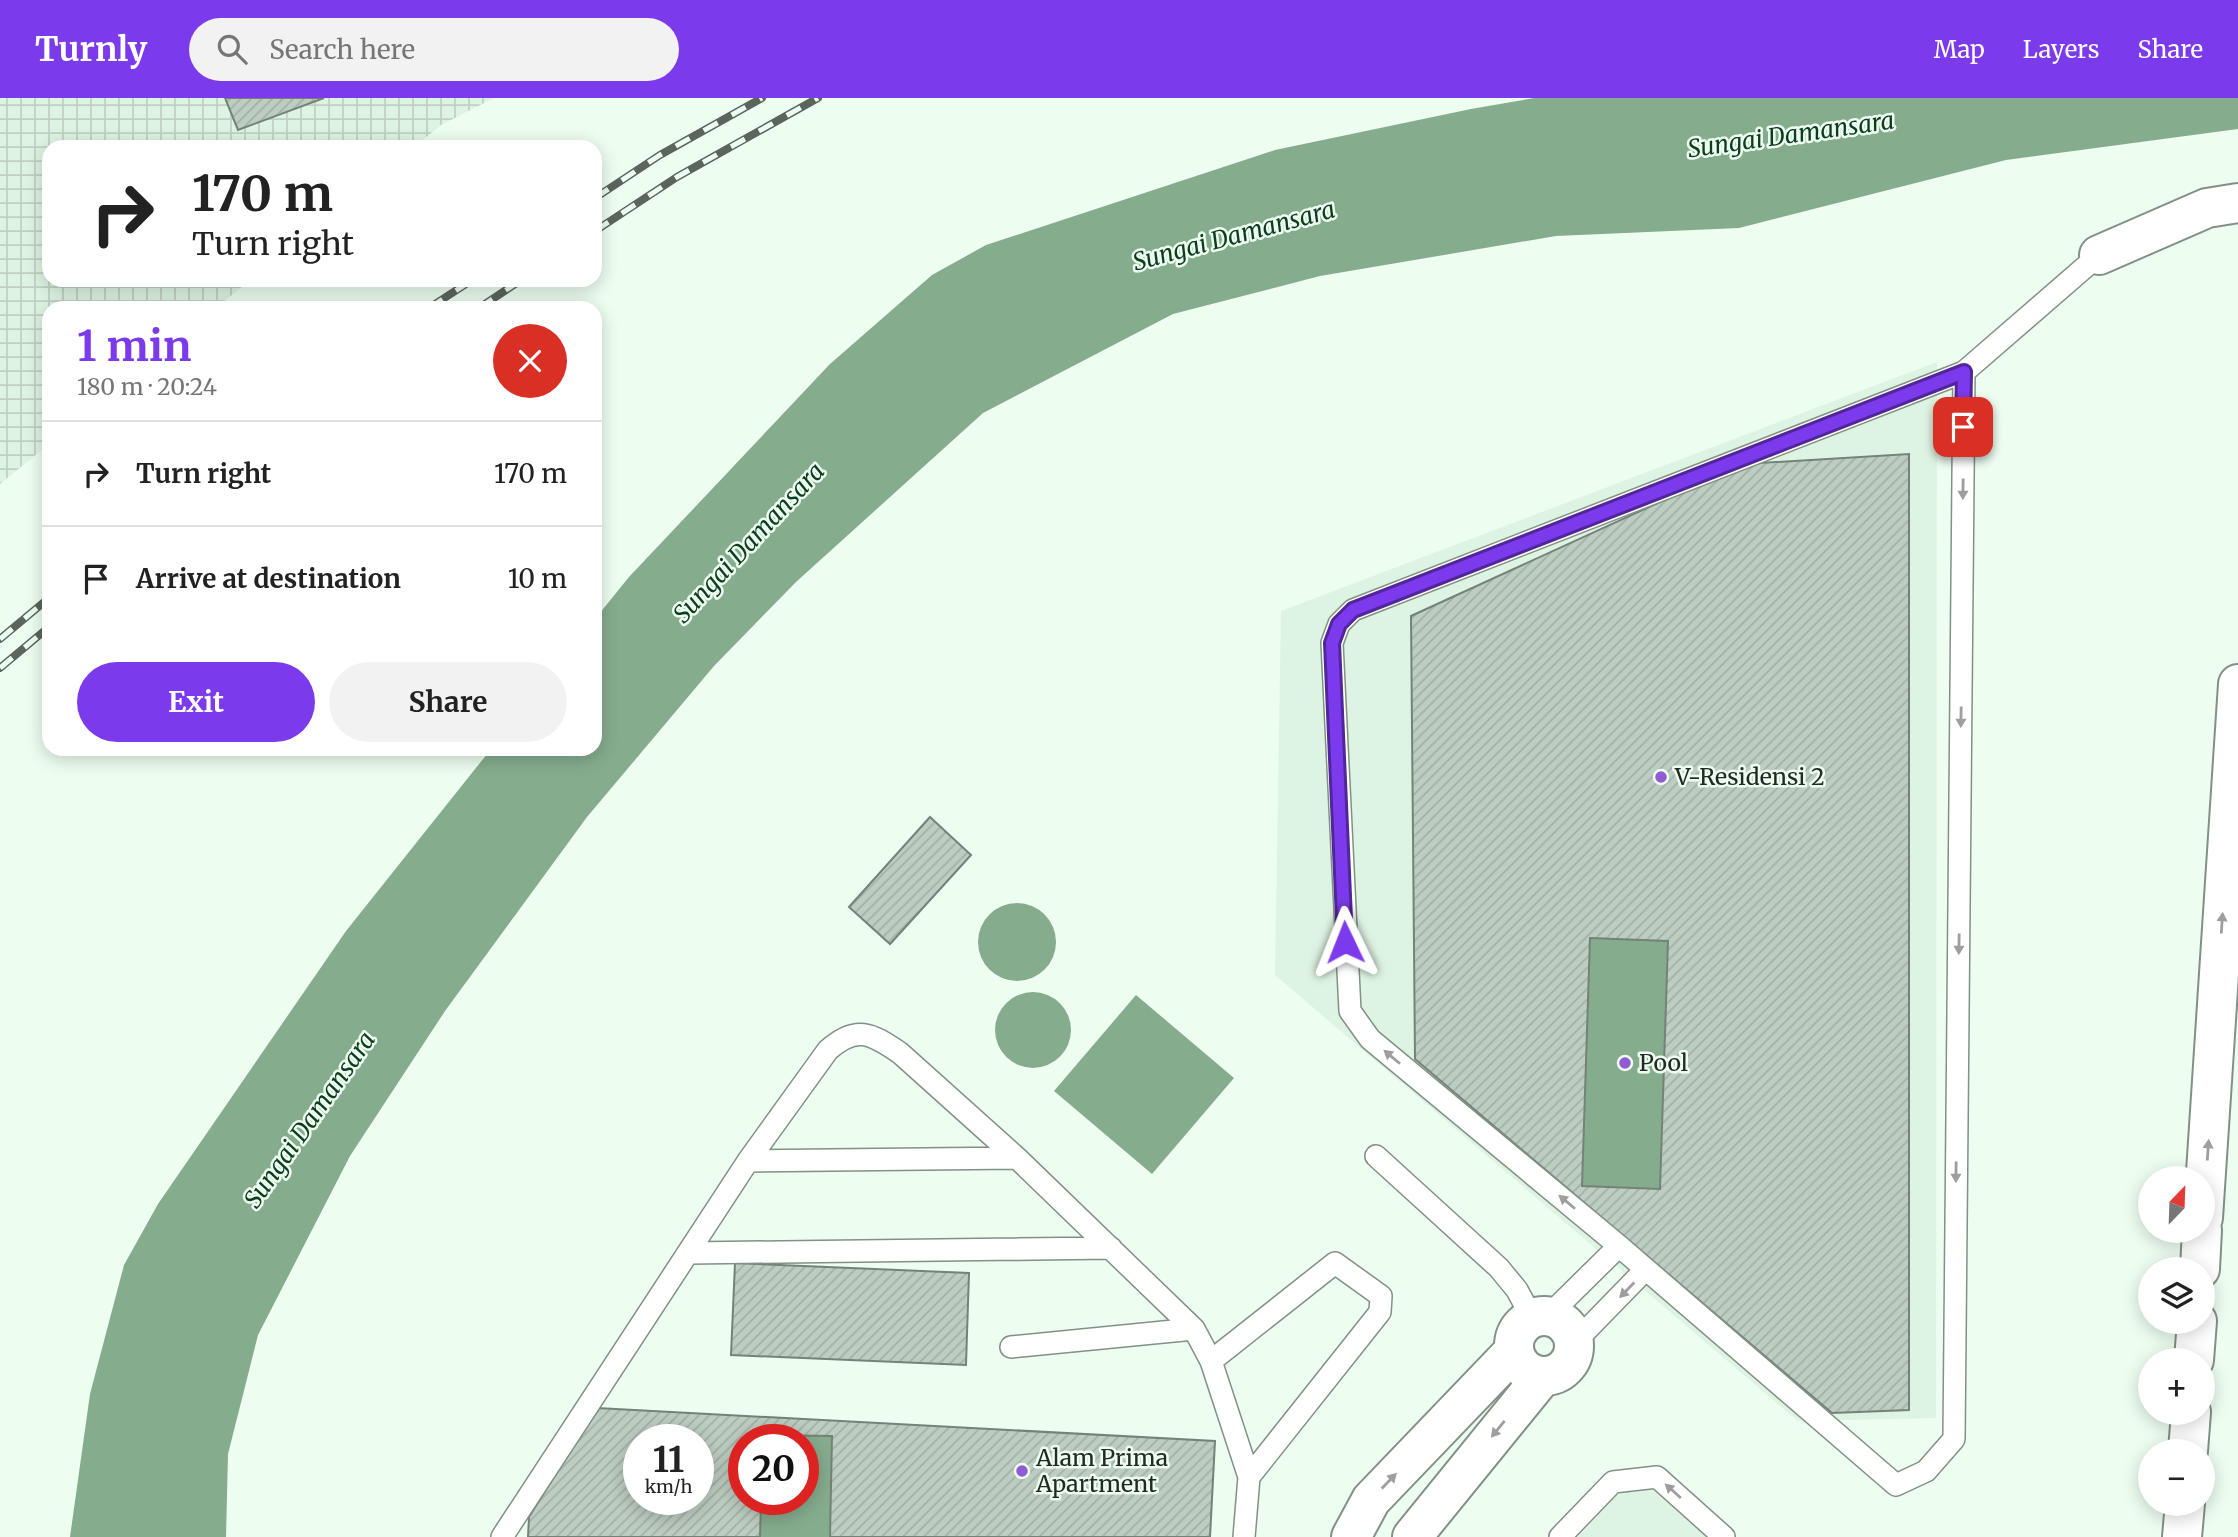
<!DOCTYPE html>
<html lang="en">
<head>
<meta charset="utf-8">
<style>
	:root { --surface:#fff; --page:#f2f2f2; --text:#222; --muted:#767676; --line:#e0e0e0; --accent:#7c3aed }
	body { margin:0; font-family:Merriweather,serif; background:var(--page); color:var(--text); height:100vh; display:flex; flex-direction:column; font-size:26px; white-space:nowrap }
	* { box-sizing:border-box; margin:0 }
	p { font-size:23px; color:var(--muted) }
	.icon { flex:none; width:38px; height:38px; fill:none; stroke:currentColor; stroke-width:2; stroke-linecap:round; stroke-linejoin:round }
	.map { position:relative; flex:1; overflow:hidden }
	.panel { position:absolute; left:42px; top:203px; width:560px; height:455px; display:flex; flex-direction:column; background:var(--surface); border-radius:21px; box-shadow:0 4px 18px #0003 }
	.panel>* { flex:none }
	.guide { position:absolute; left:42px; top:42px; width:560px; height:147px; border-radius:21px; box-shadow:0 4px 18px #0003; background:#fff; color:var(--text); overflow:hidden }
	.needle { width:46px; rotate:23deg }
	.buttons { position:absolute; left:2138px; top:1068px; display:grid; gap:14px }
	.buttons a { display:grid; place-items:center; width:77px; height:77px; border-radius:50%; background:var(--surface); box-shadow:0 4px 18px #0003; font-size:35px }
	.speed { position:absolute; left:623px; top:1326px; display:flex; gap:14px; font-size:35px; font-weight:700; text-align:center }
	.speed>* { display:grid; place-content:center; width:91px; height:91px; border-radius:50%; background:var(--surface); box-shadow:0 4px 18px #0003; line-height:1 }
	.speed small { font-size:18px; font-weight:400 }
	.speed .limit { border:10px solid #d22; background:#fff; color:#111 }
	.pin { position:absolute; display:grid; place-items:center; width:60px; height:60px; color:#fff; margin:-30px; border-radius:14px; box-shadow:0 4px 10px #0006 }
	.me { position:absolute; width:77px; margin:-38px; rotate:358deg; stroke-linejoin:round; filter:drop-shadow(0 0 5px #0008) }
	.turn { display:flex; align-items:center; gap:24px; height:147px; padding:0 35px; font-size:32px }
	.turn .icon { width:91px; height:91px; stroke-width:2.5 }
	.turn b { display:block; font-size:49px; line-height:60px }
	.round { display:grid; place-items:center; flex:none; width:74px; height:74px; border-radius:37px; background:var(--page) }
	.overview { display:flex; align-items:center; justify-content:space-between; height:119px; padding:0 35px }
	h1 { font-size:42px; font-weight:700; line-height:52px; color:var(--accent) }
	.button { display:flex; gap:14px; margin-top:auto; padding:14px 35px }
	.button a { flex:1; height:80px; border-radius:42px; background:var(--accent); color:#fff; font-size:28px; font-weight:700; line-height:80px; text-align:center }
	.button a+a { background:var(--page); color:var(--text) }
	ul { padding:0; list-style:none }
	li { display:flex; align-items:center; gap:21px; height:105px; padding:0 35px; border-top:2px solid var(--line) }
	li div { flex:1 }
	li b { display:block; font-size:26px }
	li em { font-style:normal }
	header { display:flex; align-items:center; gap:42px; box-sizing:border-box; height:98px; padding:0 35px; background:var(--accent); color:#fff }
	header strong { font-size:33px }
	nav { display:flex; gap:38px; margin-inline-start:auto; font-size:24px }
	.search { width:490px; height:63px; background:var(--page); display:flex; align-items:center; gap:18px; box-sizing:border-box; padding:0 24px; border-radius:38px; color:var(--muted); font-size:26px }
	.map>svg:first-child { display:block }
	.built { fill:#def4e2 }
	.industrial { fill:url(#industrial-grid) }
	.water { fill:#86ac8e }
	.building { fill:url(#building-hatch); stroke:#748277; stroke-width:2; fill-rule:evenodd }
	.lines { fill:none; stroke-linecap:round; stroke-linejoin:round }
	.service-casing { stroke:#829185; stroke-width:24 }
	.minor-casing { stroke:#829185; stroke-width:42 }
	.motorway-casing { stroke:#829185; stroke-width:42 }
	.service { stroke:#fff; stroke-width:21 }
	.minor { stroke:#fff; stroke-width:38 }
	.motorway { stroke:#fff; stroke-width:38 }
	.rail-casing { stroke:#5c655d; stroke-width:8 }
	.rail { stroke:#edfdf0; stroke-width:5; stroke-dasharray:16; stroke-linecap:butt }
	.oneway { fill:#9c9f9c }
	.route-casing { stroke:#51269a; stroke-width:18 }
	.route { stroke:#7c3aed; stroke-width:12 }
	.poi-dot { fill:#915bd4; stroke:#edfdf0; stroke-width:2.5 }
	.labels { text-anchor:middle; stroke-width:5; stroke-linejoin:round; paint-order:stroke }
	.poi-label { font-size:23px; fill:#232924; stroke:#edfdf0; text-anchor:start }
	.water-label { font-size:24px; font-style:italic; fill:#0e3c1f; stroke:#edfdf0 }
</style>
</head>
<body>
<header>
<strong>Turnly</strong>
<div class="search"><svg class="icon" aria-label="search" viewBox="0 0 24 24"><circle cx="10" cy="10" r="6"/><path d="M15 15l6 6"/></svg>Search here</div>
<nav><a>Map</a><a>Layers</a><a>Share</a></nav>
</header>
<div class="map">
<svg width="2238" height="1439" viewBox="0 0 2238 1439">
	<defs>
		<pattern id="industrial-grid" width="8" height="8" patternUnits="userSpaceOnUse" patternTransform="scale(1.75)"><rect width="8" height="8" fill="#def4e2"/><path d="M0 4h8M4 0v8" fill="none" stroke="#bed1c2"/></pattern>
		<pattern id="building-hatch" width="6" height="6" patternUnits="userSpaceOnUse" patternTransform="scale(1.75)"><rect width="6" height="6" fill="#becdc1"/><path d="M-1 1l2-2M0 6l6-6M5 7l2-2" fill="none" stroke="#a3b0a6"/></pattern>
	</defs>
	<rect width="100%" height="100%" fill="#edfdf0"/>
	<!-- built -->
	<path class="built" d="M1937 264 1936 1320 1798 1323 1275 877 1281 513Z
		M1650 1390 1706 1439H1578L1619 1395Z"/>
	<!-- industrial -->
	<path class="industrial" d="M0 0H494L441 27 414 49H49V182H250L216 210H49V346L0 386Z"/>
	<!-- water -->
	<path class="water" d="M1534 0H2238V31L2006 62 1739 130 1556 138 1320 178 1173 216 983 315 796 484 714 568 587 719 445 913 350 1058 258 1237 228 1356 226 1439H70L90 1296 124 1167 158 1106 346 833 491 651H595V521L629 479 830 266 932 177 986 147 1275 52 1471 11Z
		M978 844a39 39 0 1 1 78 0a39 39 0 1 1-78 0Z
		M1590 840 1668 843 1660 1091 1582 1088Z
		M995 932a38 38 0 1 1 76 0a38 38 0 1 1-76 0Z
		M1136 897 1234 980 1152 1076 1054 993Z
		M762 1337 832 1338 830 1439H760L761 1402H803V1342H762Z"/>
	<!-- building -->
	<path class="building" d="M225 0H324L238 32Z
		M1909 356V1312L1832 1315 1415 961 1411 518 1743 366ZM1590 840 1668 843 1660 1091 1582 1088Z
		M930 719 971 757 890 846 849 809Z
		M735 1165 969 1175 966 1267 731 1257Z
		M597 1310 1215 1343 1210 1439H830L832 1338 762 1337V1342H744V1402H761L760 1439H528L529 1419ZM639 1342H698V1402H639Z"/>
	<g class="lines">
		<defs>
			<path id="service" d="M1964 274 1954 1341 1926 1373 1896 1387 1619 1148 1370 941 1350 913 1332 545 1339 526 1353 512 1964 274 2099 157
				M1376 1058 1499 1170 1517 1192 1532 1220
				M748 1063 1017 1060
				M689 1155 1111 1150
				M1548 1218 1619 1148
				M1574 1245 1646 1171
				M1011 1249 1194 1231
				M1211 1263 1335 1165 1381 1198 1380 1214 1249 1379
				M502 1439 748 1063 828 952C856 927 871 935 900 955L1017 1060 1194 1231 1211 1263 1249 1379 1244 1439
				M1560 1439 1613 1384 1657 1379 1724 1439"/>
			<path id="minor" d="M2099 157 2207 110 2238 105
				M1514 1248a30 30 0 1 1 60 0a30 30 0 1 1-60 0Z
				M1351 1439 1371 1402 1513 1254
				M1412 1439 1542 1279"/>
			<path id="motorway" d="M2203 1120 2238 586
				M2200 1171 2202 1132
				M2194 1262 2197 1223
				M2188 1353 2191 1314
				M2182 1439 2185 1405"/>
		</defs>
		<!-- service casing -->
		<use href="#service" class="service-casing"/>
		<!-- minor casing -->
		<use href="#minor" class="minor-casing"/>
		<!-- motorway casing -->
		<use href="#motorway" class="motorway-casing"/>
		<!-- service -->
		<use href="#service" class="service"/>
		<!-- minor -->
		<use href="#minor" class="minor"/>
		<!-- motorway -->
		<use href="#motorway" class="motorway"/>
		<defs>
			<path id="rail" d="M595 100 660 57 762 0
				M595 133 677 79 818 0
				M429 210 472 182
				M479 210 521 182
				M0 541 49 500
				M0 570 49 529"/>
		</defs>
		<!-- rail casing -->
		<use href="#rail" class="rail-casing"/>
		<!-- rail -->
		<use href="#rail" class="rail"/>
	</g>
	<!-- one-way arrows -->
	<defs><path id="oneway-solid" d="M-6-.8H1V-3.2L6.5 0L1 3.2V.8H-6Z" transform="scale(1.75)"/></defs>
	<g class="oneway">
		<use href="#oneway-solid" transform="translate(1963 391) rotate(91)"/>
		<use href="#oneway-solid" transform="translate(1961 619) rotate(91)"/>
		<use href="#oneway-solid" transform="translate(2222 825) rotate(-86)"/>
		<use href="#oneway-solid" transform="translate(1959 846) rotate(91)"/>
		<use href="#oneway-solid" transform="translate(1392 959) rotate(-140)"/>
		<use href="#oneway-solid" transform="translate(2208 1052) rotate(-86)"/>
		<use href="#oneway-solid" transform="translate(1956 1074) rotate(91)"/>
		<use href="#oneway-solid" transform="translate(1567 1104) rotate(-140)"/>
		<use href="#oneway-solid" transform="translate(1627 1192) rotate(134)"/>
		<use href="#oneway-solid" transform="translate(1498 1331) rotate(129)"/>
		<use href="#oneway-solid" transform="translate(1389 1383) rotate(-46)"/>
		<use href="#oneway-solid" transform="translate(1673 1393) rotate(-138)"/>
	</g>
	<g class="lines">
		<defs>
			<path id="route" d="M1345 844 1332 545 1339 526 1353 512 1964 274 1963 329"/>
		</defs>
		<!-- route casing -->
		<use href="#route" class="route-casing"/>
		<!-- route -->
		<use href="#route" class="route"/>
	</g>
	<!-- markers -->
	<g class="poi-dot">
		<circle cx="1661" cy="679" r="7"/>
		<circle cx="1625" cy="965" r="7"/>
		<circle cx="1022" cy="1373" r="7"/>
	</g>
	<g class="labels">
		<!-- poi labels -->
		<g class="poi-label">
			<text x="1675" y="687">V-Residensi 2</text>
			<text x="1639" y="973">Pool</text>
			<text x="1036" y="1368">Alam Prima<tspan x="1036" dy="26">Apartment</tspan></text>
		</g>
		<!-- water labels -->
		<g class="water-label">
			<text transform="translate(1791 37) rotate(-8)" y="8">Sungai Damansara</text>
			<text transform="translate(1234 138) rotate(-15)" y="8">Sungai Damansara</text>
			<text transform="translate(749 445) rotate(-47)" y="8">Sungai Damansara</text>
			<text transform="translate(310 1022) rotate(-55)" y="8">Sungai Damansara</text>
		</g>
	</g>
</svg>
<div class="buttons">
<a><svg class="needle" viewBox="-14 -14 28 28"><path d="M0-13l5 13h-10z" fill="#e53935"/><path d="M0 13l5-13h-10z" fill="#767676"/></svg></a>
<a><svg class="icon" aria-label="layers" viewBox="0 0 24 24"><path d="M12 4l9 5-9 5-9-5zM3 14l9 5 9-5"/></svg></a>
<a>+</a>
<a>−</a>
</div>
<div class="speed"><div>11<small>km/h</small></div><div class="limit">20</div></div>
<div class="pin" style="left:1963px;top:329px;background:#d93025"><svg class="icon" aria-label="arrive" viewBox="0 0 24 24"><path d="M6 21V4h12l-3 4 3 4H6"/></svg></div>
<svg class="me" style="left:1345px;top:844px" viewBox="-20 -20 40 40"><path d="M0-17L14 15 0 8-14 15z" fill="#7c3aed" stroke="#fff" stroke-width="4"/></svg>
<div class="guide">
<div class="turn"><svg class="icon" aria-label="right" viewBox="0 0 24 24"><path d="M7 20v-9h11M14 6l5 5-5 5"/></svg><div><b>170 m</b>Turn right</div></div>
</div>
<section class="panel">
<div class="overview"><div><h1>1 min</h1><p>180 m · 20:24</p></div><a class="round" style="background:#d93025;color:#fff"><svg class="icon" aria-label="close" viewBox="0 0 24 24"><path d="M6 6l12 12M18 6L6 18"/></svg></a></div>
<ul>
<li><svg class="icon" aria-label="right" viewBox="0 0 24 24"><path d="M7 20v-9h11M14 6l5 5-5 5"/></svg><div><b>Turn right</b></div><em>170 m</em></li>
<li><svg class="icon" aria-label="arrive" viewBox="0 0 24 24"><path d="M6 21V4h12l-3 4 3 4H6"/></svg><div><b>Arrive at destination</b></div><em>10 m</em></li>
</ul>
<div class="button"><a>Exit</a><a>Share</a></div>
</section>
</div>
</body>
</html>
